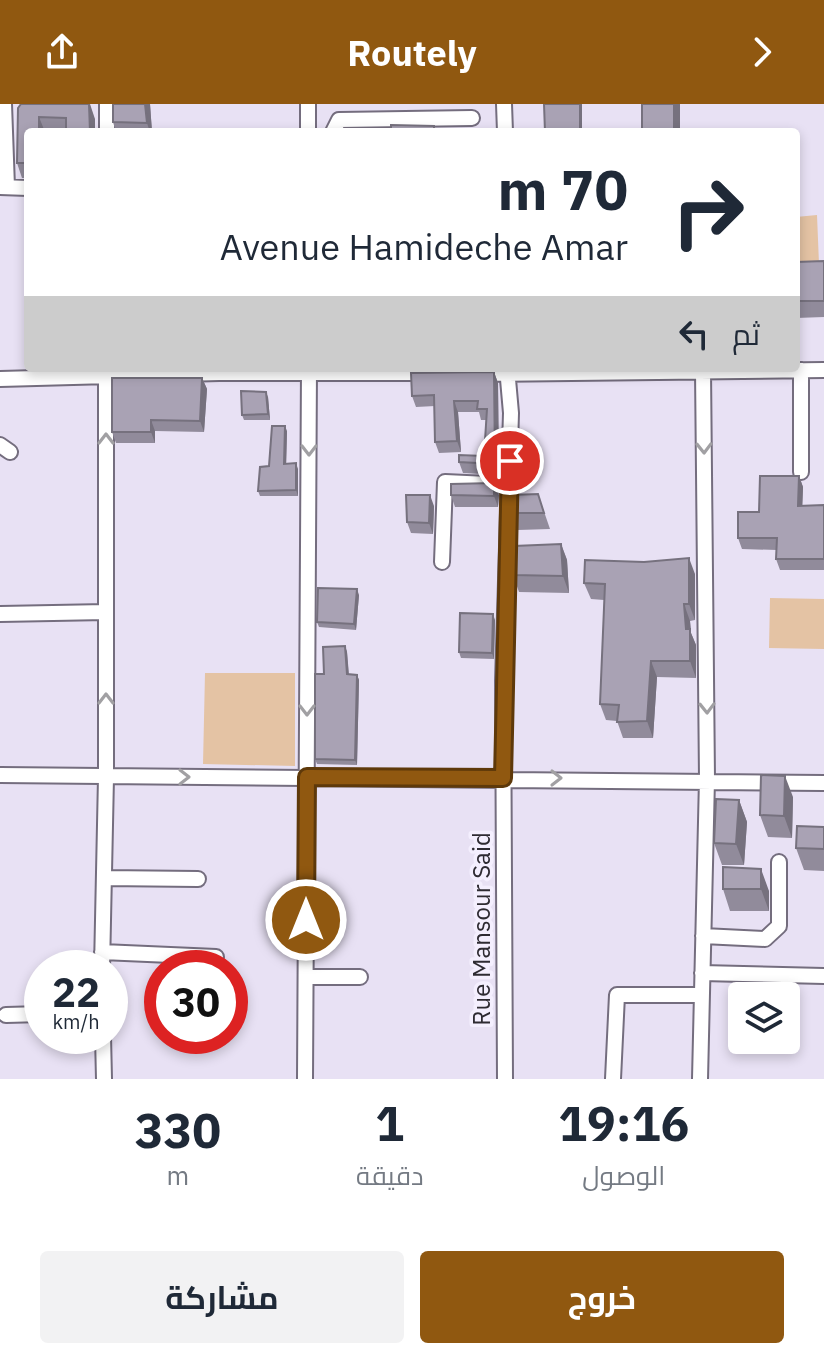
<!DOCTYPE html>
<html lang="ar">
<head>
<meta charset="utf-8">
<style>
	:root { --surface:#fff; --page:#f2f2f3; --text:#1f2937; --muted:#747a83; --accent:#905810 }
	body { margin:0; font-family:"IBM Plex Sans",Cairo,sans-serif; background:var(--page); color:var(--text); direction:rtl; height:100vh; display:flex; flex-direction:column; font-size:30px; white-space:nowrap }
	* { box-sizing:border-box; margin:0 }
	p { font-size:26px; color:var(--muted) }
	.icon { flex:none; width:44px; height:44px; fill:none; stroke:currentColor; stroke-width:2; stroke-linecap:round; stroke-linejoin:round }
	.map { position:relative; height:975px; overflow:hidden; direction:ltr }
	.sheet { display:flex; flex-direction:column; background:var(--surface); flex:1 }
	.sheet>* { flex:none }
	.hud { position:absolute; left:24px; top:24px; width:776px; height:244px; border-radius:8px; box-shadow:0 4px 12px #0003; direction:rtl; background:#fff; color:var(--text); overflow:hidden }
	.tools { position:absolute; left:728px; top:878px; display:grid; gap:16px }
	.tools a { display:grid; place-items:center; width:72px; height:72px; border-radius:8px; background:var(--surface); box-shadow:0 4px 12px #0003; font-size:40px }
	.speed { position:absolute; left:24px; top:846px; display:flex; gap:16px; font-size:40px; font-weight:700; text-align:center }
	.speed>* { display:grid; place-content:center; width:104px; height:104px; border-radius:50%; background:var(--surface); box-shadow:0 4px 12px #0003; line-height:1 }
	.speed small { font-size:20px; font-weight:400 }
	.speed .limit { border:12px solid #d22; background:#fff; color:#111 }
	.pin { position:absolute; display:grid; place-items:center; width:68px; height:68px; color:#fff; margin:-34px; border:4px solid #fff; border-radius:50%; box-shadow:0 2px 8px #0007 }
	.me { position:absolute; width:88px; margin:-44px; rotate:0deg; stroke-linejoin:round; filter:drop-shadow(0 0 6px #0008) }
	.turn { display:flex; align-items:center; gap:28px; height:168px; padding:0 40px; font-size:36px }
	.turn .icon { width:104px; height:104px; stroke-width:2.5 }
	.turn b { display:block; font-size:56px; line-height:68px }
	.then { display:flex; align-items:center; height:76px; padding:0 40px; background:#0003; gap:16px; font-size:30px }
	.eta { display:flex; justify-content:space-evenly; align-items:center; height:136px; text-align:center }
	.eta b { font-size:48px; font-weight:700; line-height:56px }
	.button { display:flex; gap:16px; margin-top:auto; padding:16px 40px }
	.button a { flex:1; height:92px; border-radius:8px; background:var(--accent); color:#fff; font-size:32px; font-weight:700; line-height:92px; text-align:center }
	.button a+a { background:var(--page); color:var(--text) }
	header { display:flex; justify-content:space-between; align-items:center; height:104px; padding:0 40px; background:var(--accent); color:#fff; font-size:36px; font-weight:700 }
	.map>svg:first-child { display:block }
	.green { fill:#e4c3a4 }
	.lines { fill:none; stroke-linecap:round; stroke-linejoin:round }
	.minor-casing { stroke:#746d7e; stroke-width:18 }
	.minor { stroke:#fff; stroke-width:14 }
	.wall { fill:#918b9b }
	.shaded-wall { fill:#76717e }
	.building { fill:#a9a2b4; stroke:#76717e; stroke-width:2 }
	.oneway { stroke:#a1a0a3 }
	.route-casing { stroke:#5e390a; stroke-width:20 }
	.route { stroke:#905810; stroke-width:14 }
	.labels { text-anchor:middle; stroke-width:7; stroke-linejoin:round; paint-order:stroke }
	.street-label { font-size:24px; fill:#2e2b32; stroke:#f4effe }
</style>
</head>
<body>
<header><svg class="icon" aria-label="forward" viewBox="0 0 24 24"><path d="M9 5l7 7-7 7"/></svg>Routely<svg class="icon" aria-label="share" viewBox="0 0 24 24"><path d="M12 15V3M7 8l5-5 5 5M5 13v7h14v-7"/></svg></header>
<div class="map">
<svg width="824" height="975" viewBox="0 0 824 975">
	<rect width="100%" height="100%" fill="#e8e1f4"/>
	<!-- green -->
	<path class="green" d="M817 111 819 160 796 161V113Z
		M770 494 824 495V545L769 544Z
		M205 569H295V662L203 660Z"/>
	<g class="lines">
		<defs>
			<path id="minor" d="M4 0 7 83
				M308 0V28
				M504 0 505 28
				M107 28V0
				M333 28 339 16 472 14
				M0 83 28 84
				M801 266V368
				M476 270 824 266
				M0 275 219 269H428
				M0 341 10 348
				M442 458 445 378 509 381
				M0 510 106 508
				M0 671 824 679
				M104 774 198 775
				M703 832 765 835 779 822V758
				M102 848 216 853
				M102 864 106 673V264
				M702 869 824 872
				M306 873H360
				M6 911 42 910
				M103 932 104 975
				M305 975 309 264
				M505 975 503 577 511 309 507 264
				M613 975 617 891H700
				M700 975 707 675 703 266"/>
		</defs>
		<!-- minor casing -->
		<use href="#minor" class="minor-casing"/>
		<!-- minor -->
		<use href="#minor" class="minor"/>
	</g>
	<!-- wall -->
	<path class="wall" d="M21 0 95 15V28H28V74H22L17 59Z
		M150 0 152 28H116L113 18Z
		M824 157V213L796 214V158Z
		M494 268 498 279 499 371 463 369 459 358 484 352 486 316H481L479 308H458L461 348 439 349 435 338V302L416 303 412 292Z
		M202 274 207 285 204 328 155 327V339H116L112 328Z
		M268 293 270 316H244L242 311Z
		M287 327 286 360 298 365V392H260L258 387Z
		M799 372 803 383 802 402 824 401V466H780L776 455 777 446 742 445 738 434 759 408Z
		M538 390 550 425 518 426 511 409Z
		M451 391H499L498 403H455Z
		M434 402 433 430 411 429 407 418Z
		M561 440 567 456 569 489 519 488 513 471Z
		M644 458 695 470V516L690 517 691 529 696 541V574L657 573 653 634H623L617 617 606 616 600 600 604 496 591 495 584 479Z
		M359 491 356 526 319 523 317 518Z
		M495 516 494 555 461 554 459 548Z
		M345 542 347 548 349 570 357 571 359 576 357 661 317 660 315 655 324 570Z
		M793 693 792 734 768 733 760 711Z
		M739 696 747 718 744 761H722L714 739Z
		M824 723V767L804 766 796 744Z
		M723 763 769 787V807H730L723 785Z"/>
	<!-- shaded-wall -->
	<path class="shaded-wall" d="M90 0 95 15V28H90Z
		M145 0H150L152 28H150L147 19Z
		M580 0H582V28H580Z
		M674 0H680V28H674Z
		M39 13 45 28H39Z
		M494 268 498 279 499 371 495 360Z
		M202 274 207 285 204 328 200 317Z
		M266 288 268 293 270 316 268 310Z
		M454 297 458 308 461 348 457 337Z
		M151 316 155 327V339L151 328Z
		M285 322 287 327 286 366 284 360Z
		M296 359 298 365V392L296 386Z
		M799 372 803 383 802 414 798 402Z
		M494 379 499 391 498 403 494 392Z
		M430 391 434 402 433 430 429 419Z
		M561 440 567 456 569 489 563 472Z
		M689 454 695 470V516L689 500Z
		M357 485 359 491 356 526 354 520Z
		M684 500 690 517 691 529 696 541V574L690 557Z
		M493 510 495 516 494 555 492 549Z
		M345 542 347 548 349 576 347 570Z
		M651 557 657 573 653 634 647 617Z
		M357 571 359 576 357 661 355 656Z
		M785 672 793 693 792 734 784 712Z
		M739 696 747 718 744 761 736 740Z
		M761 765 769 787V807L761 785Z"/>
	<!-- building -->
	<path class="building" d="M21 0H89L90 28H66V14L39 13V28H28V59H17L18 4Z
		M113 0H145L147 19 113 18Z
		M544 0H580V28H545Z
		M642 0H674V28H642Z
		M391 21 434 22V28H391Z
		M824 157V197H796V158Z
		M494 268 495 360 459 358V351L484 352 487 305H477L478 297H454L457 337 435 338 434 291 412 292 411 269Z
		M112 274H202L200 317 151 316V328H112Z
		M241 287 266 288 268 310 242 311Z
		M272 322H285L284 360 296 359V386L258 387 260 363 269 362Z
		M760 372H799L798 402 824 401V455H776L777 434H738V408H759Z
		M494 379V392L451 391V380Z
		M538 390 544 409H511L512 391Z
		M406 391H430L429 419 407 418Z
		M561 440 563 472 513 471 514 442Z
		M689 454V500H684L686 525H690V557H651L647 617 617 618 619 601 600 600 605 480 584 479 585 456 644 458Z
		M318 484 357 485 354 520 317 518Z
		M460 509 493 510 492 549 459 548Z
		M345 542 347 570 357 571 355 656 315 655V570H324L323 543Z
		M761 671 785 672 784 712 760 711Z
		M716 695 739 696 736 740 714 739Z
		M797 722 824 723V745L796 744Z
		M723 763 761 765V785H723Z"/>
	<!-- one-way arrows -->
	<defs><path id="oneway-chevron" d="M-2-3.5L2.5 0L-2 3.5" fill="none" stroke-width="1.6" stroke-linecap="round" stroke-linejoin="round" transform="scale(2)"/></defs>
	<g class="oneway">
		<use href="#oneway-chevron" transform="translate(106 335) rotate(-90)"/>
		<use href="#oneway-chevron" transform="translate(704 344) rotate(89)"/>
		<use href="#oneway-chevron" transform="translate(309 346) rotate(90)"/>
		<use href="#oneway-chevron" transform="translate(106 595) rotate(-90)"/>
		<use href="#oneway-chevron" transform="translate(707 604) rotate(89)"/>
		<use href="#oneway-chevron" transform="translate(307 606) rotate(90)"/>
		<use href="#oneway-chevron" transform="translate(184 673)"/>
		<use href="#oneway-chevron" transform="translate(556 674)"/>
	</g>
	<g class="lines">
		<defs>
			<path id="route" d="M306 816 307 673 503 674 510 357"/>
		</defs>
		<!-- route casing -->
		<use href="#route" class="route-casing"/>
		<!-- route -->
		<use href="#route" class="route"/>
	</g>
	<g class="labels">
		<!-- street labels -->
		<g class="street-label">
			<text transform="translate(482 825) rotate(-90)" y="8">Rue Mansour Said</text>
		</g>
	</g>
</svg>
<div class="tools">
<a><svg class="icon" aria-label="layers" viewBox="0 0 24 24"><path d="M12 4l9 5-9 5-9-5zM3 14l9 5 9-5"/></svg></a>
</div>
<div class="speed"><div>22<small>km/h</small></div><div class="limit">30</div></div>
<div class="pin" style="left:510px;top:357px;background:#d93025"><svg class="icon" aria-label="arrive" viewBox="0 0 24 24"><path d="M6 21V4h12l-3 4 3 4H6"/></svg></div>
<svg class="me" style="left:306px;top:816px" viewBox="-20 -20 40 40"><circle r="17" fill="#905810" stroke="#fff" stroke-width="3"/><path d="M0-11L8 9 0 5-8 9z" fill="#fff"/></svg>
<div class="hud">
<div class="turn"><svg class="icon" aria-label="right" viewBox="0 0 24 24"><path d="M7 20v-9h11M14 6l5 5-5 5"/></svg><div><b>70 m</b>Avenue Hamideche Amar</div></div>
<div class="then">ثم<svg class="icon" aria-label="left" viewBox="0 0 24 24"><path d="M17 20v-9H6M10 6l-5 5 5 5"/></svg></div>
</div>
</div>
<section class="sheet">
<div class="eta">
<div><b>19:16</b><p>الوصول</p></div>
<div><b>1</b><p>دقيقة</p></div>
<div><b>330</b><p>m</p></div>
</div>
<div class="button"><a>خروج</a><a>مشاركة</a></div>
</section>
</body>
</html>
